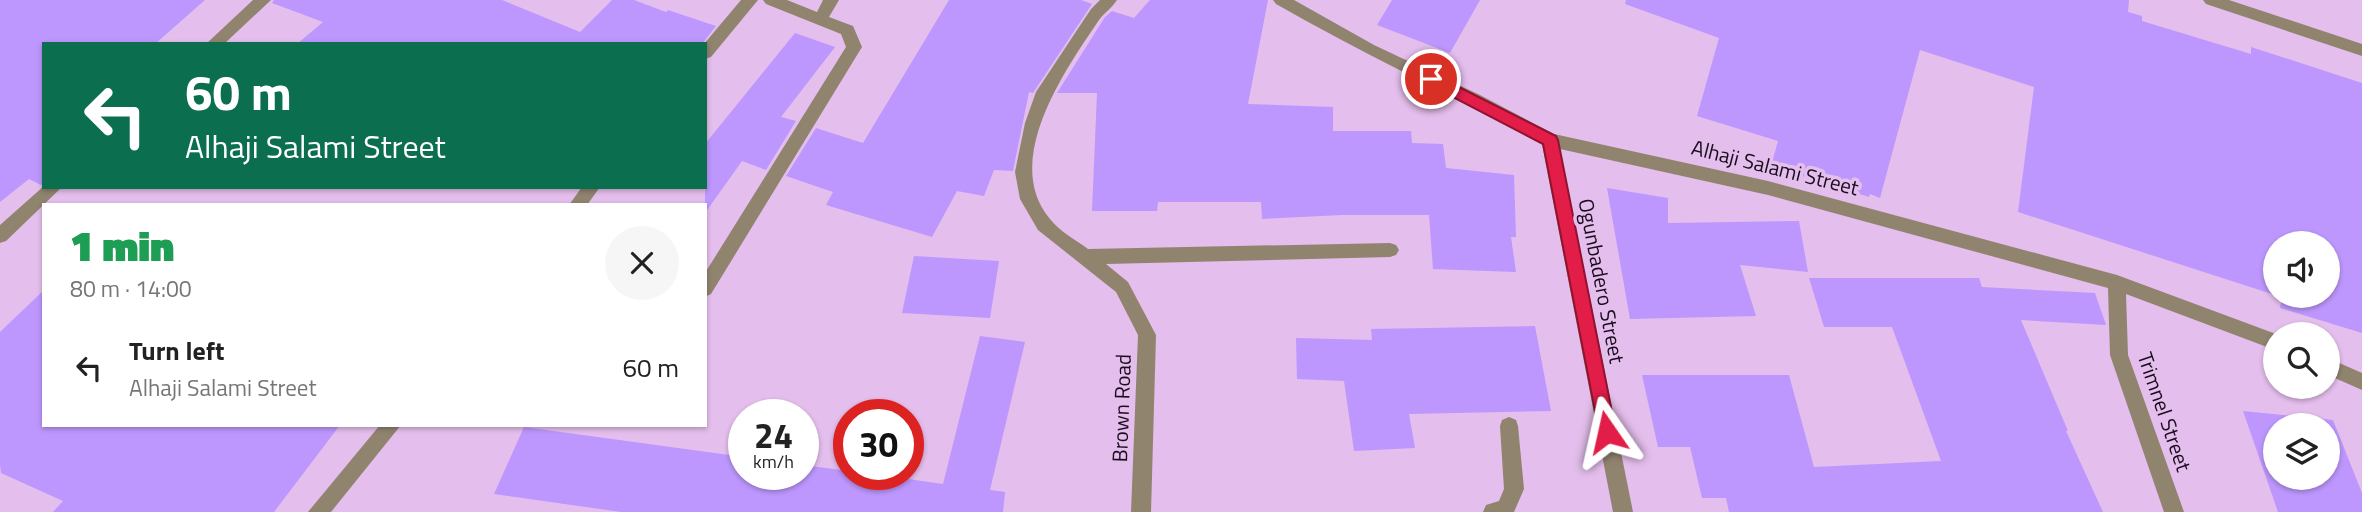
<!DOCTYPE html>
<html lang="en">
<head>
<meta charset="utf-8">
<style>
	:root { --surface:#fff; --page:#f6f6f6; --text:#222; --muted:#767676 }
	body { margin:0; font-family:"Titillium Web",sans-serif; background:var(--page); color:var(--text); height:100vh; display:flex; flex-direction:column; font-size:26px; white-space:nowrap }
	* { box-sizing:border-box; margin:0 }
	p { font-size:23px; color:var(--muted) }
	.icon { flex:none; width:38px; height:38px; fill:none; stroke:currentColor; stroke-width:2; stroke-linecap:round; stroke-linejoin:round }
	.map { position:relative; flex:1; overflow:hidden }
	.side { position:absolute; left:42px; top:203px; width:665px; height:224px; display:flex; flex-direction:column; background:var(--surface); border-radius:0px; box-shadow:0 2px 5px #0004 }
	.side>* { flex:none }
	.banner { position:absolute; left:42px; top:42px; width:665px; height:147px; border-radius:0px; box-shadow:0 2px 5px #0004; background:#0b6e4f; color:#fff; overflow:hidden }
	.controls { position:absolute; left:2263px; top:231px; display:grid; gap:14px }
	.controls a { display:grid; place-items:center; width:77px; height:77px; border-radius:50%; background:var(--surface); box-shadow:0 2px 5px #0004; font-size:35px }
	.speed { position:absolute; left:728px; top:399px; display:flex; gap:14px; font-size:35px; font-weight:700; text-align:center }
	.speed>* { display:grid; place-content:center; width:91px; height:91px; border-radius:50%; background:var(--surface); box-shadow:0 2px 5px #0004; line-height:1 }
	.speed small { font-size:18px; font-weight:400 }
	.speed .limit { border:10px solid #d22; background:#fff; color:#111 }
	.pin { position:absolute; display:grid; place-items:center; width:60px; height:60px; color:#fff; margin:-30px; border:4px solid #fff; border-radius:50%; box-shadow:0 2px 7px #0007 }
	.me { position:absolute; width:77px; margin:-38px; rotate:349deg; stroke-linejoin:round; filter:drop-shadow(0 0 5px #0008) }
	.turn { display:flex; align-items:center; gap:24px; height:147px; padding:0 28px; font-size:32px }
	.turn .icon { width:91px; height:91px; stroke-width:2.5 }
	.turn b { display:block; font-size:49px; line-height:60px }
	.round { display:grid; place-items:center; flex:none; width:74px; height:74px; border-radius:37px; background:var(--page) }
	.headline { display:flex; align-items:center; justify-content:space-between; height:119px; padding:0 28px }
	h1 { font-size:42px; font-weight:800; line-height:52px; color:#1e9e55 }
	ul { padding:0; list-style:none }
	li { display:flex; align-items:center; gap:21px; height:91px; padding:0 28px }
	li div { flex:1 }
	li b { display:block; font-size:26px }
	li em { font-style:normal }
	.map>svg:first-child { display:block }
	.building { fill:#bd97fd; fill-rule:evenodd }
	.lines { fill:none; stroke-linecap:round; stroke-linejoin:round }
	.lane { fill:#90846f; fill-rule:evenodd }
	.street { fill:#90846f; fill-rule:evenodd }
	.route { fill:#e11d48; stroke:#92132f; stroke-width:2 }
	.labels { text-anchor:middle; stroke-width:7; stroke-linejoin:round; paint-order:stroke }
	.street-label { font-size:21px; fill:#1a0d1d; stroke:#e4beec }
</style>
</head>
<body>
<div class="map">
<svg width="2362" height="512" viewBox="0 0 2362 512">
	<rect width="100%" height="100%" fill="#e4beec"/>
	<!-- building -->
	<path class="building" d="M0 0H205L155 44H44V184L41 185 29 179 0 202Z
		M274 0H502L580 32 612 0H634L666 12 668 10 716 26 702 44H297L323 22 272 3Z
		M949 0H1081L1092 4 1033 93 1029 92 1013 171 994 170 984 196 957 191 932 237 826 205 833 192 786 176 816 128 863 143Z
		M1150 0H1268L1248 104 1333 107V131H1411L1412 143 1443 144 1446 168 1514 175 1516 237H1511L1516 272 1433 269 1429 215H1342L1262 219 1261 202H1158L1157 211H1092L1097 93H1057L1105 17 1112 11 1134 18Z
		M1392 0H1480L1450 53 1377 25Z
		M1626 0H2129L2128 12 2142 16V21L2251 54V47L2362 83V333L2280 308 2282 297 2277 296H2328V243H2275V295L2018 212 2034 87 1920 50 1880 198 1870 194 1869 197 1771 166 1778 141 1697 116 1719 38 1625 4Z
		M795 33 835 47 781 117 796 121 766 170 742 161 705 213V144Z
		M1607 188 1668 198V223L1799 221 1808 272 1740 265 1756 316 1630 319Z
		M914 256 999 261 990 318 902 313Z
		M1809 278H1979L1982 287 2095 293 2106 325 2021 320 2068 431H2066L2103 512H1729L1726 498H1702L1690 447H1658L1642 375H1789L1814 467 1941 461 1892 327H1824Z
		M44 290V425H340L274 512H53L63 501 1 473 0 464V332Z
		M1535 326 1551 411 1409 414 1415 448 1354 451 1344 381 1297 379 1296 338 1372 340 1371 329Z
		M980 336 1025 342 990 490 1005 492 1003 512H621L494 494 524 427 744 457V474H803V465L849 471V474H873L943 484Z
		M2243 411 2333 420 2362 493V512H2278ZM2275 425H2328V478H2275Z"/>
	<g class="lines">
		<!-- lane -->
		<path class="lane" d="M763 0H787L817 12 823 0H839L829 17 853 26 862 47 711 294 705 297V273L846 47 841 34 766 4Z
			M1509 417 1516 420 1518 426 1524 489 1514 512H1483L1486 505 1499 501 1504 489 1500 426 1502 420Z"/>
		<!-- street -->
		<path class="street" d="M253 0H271L224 44H206Z
			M741 0H758L711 57 705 59 704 44Z
			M1100 0H1117C1112 8 1104 13 1099 20 1065 70 1001 161 1050 219 1059 231 1076 240 1088 249L1390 243 1396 245 1399 250 1396 255 1390 257 1106 264 1128 282 1156 335 1151 512H1131L1138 335 1116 292 1038 230 1020 199 1015 172 1025 123 1036 92 1091 9Z
			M1273 0H1294L1374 45 1480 95 1554 134 1768 181 2117 275 2276 334 2275 350 2126 294 2128 355 2184 512H2164L2110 355 2108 288 1768 195 1560 149 1633 512H1613L1542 144C1454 96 1363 54 1276 4Z
			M2203 0H2229L2362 44V56L2206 4Z
			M44 186 62 187 6 241 0 243V225Z
			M582 187H600L587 205H569Z
			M2328 358 2362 373V390L2328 375Z
			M380 425H401L331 512H308Z"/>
	</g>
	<!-- route -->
	<path class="route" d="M1431 73 1556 136 1558 140 1616 432 1613 438 1607 440 1601 438 1599 432 1543 144 1426 83 1424 79Z"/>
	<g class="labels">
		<!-- street labels -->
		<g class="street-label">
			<text transform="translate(1775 168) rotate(14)" y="7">Alhaji Salami Street</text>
			<text transform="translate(1601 281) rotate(79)" y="7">Ogunbadero Street</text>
			<text transform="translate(1122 408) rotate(-88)" y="7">Brown Road</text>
			<text transform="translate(2164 412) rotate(71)" y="7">Trimnel Street</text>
		</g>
	</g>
</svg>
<div class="controls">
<a><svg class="icon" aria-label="sound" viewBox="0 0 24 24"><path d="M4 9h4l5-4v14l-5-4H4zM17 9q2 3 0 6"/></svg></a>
<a><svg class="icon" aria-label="search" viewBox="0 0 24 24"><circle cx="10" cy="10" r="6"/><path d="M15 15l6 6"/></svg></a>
<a><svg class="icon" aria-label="layers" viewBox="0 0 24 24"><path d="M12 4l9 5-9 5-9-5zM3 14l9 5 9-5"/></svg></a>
</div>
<div class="speed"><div>24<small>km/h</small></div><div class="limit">30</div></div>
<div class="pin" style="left:1431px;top:79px;background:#d93025"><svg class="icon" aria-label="arrive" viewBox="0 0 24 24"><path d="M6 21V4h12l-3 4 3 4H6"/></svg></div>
<svg class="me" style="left:1607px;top:432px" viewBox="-20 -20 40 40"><path d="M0-17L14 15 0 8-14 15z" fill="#e11d48" stroke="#fff" stroke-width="4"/></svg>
<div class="banner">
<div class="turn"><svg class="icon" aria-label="left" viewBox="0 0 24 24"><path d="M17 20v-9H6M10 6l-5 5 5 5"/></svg><div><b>60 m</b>Alhaji Salami Street</div></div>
</div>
<section class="side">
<div class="headline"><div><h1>1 min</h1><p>80 m · 14:00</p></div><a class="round"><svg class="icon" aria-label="close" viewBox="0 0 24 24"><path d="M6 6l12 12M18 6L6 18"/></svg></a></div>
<ul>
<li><svg class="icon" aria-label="left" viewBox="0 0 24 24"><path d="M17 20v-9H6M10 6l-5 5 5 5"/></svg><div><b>Turn left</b><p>Alhaji Salami Street</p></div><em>60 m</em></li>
</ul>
</section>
</div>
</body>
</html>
